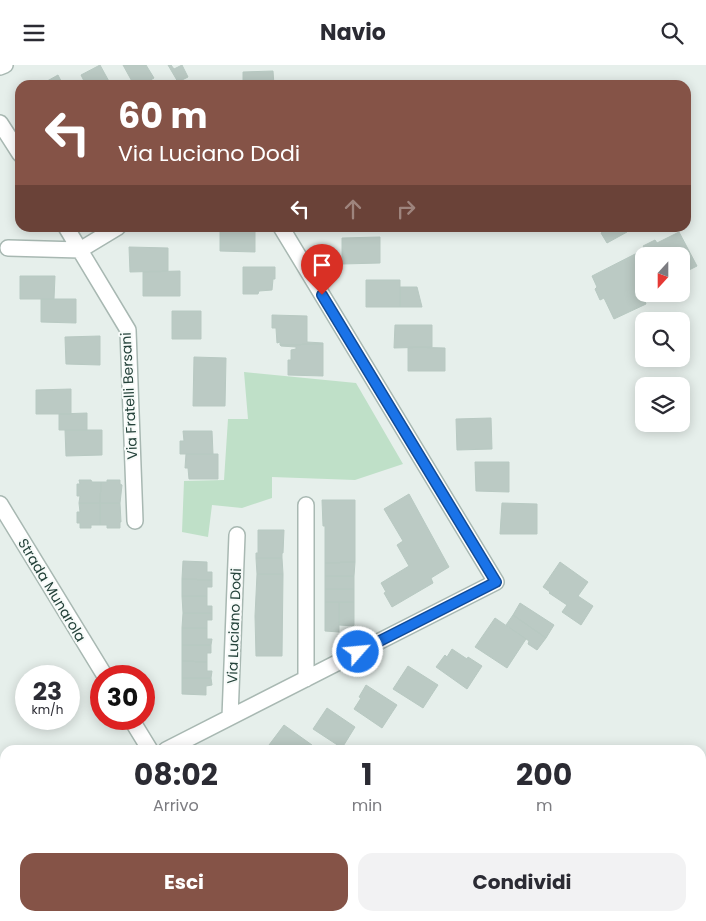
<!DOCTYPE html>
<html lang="it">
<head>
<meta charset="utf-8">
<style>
	:root { --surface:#fff; --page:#f2f2f3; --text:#2b2b33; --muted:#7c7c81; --accent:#855347 }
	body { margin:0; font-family:Poppins,sans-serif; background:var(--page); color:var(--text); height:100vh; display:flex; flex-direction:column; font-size:19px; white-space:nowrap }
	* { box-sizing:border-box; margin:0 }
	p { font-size:16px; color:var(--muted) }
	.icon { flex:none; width:28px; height:28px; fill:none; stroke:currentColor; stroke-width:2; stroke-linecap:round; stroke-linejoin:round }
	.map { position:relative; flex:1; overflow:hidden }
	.sheet { position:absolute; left:0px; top:680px; width:706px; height:176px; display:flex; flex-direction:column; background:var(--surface); border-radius:15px 15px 0 0; box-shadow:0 2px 12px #0003 }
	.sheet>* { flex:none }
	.guide { position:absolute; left:15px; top:15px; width:676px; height:152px; border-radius:15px; box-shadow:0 2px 12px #0003; background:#855347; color:#fff; overflow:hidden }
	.needle { width:32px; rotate:201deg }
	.fabs { position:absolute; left:635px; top:182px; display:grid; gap:10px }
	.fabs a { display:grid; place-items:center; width:55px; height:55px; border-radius:10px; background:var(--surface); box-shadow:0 2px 12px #0003; font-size:25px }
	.speed { position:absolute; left:15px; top:600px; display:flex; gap:10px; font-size:25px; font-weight:700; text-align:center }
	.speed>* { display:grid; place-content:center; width:65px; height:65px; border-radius:50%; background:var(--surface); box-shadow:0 2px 12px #0003; line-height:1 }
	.speed small { font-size:12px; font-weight:400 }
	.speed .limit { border:8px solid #d22; background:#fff; color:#111 }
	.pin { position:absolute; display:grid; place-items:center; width:42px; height:42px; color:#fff; margin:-51px -21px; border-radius:50% 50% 50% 0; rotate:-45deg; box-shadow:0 0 5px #0007 }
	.pin .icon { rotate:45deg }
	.me { position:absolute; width:55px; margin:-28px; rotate:63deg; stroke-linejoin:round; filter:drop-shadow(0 0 4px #0008) }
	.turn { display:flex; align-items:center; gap:18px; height:105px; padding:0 20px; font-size:22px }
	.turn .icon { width:65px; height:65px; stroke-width:2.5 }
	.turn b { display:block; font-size:35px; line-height:42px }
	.lanes { display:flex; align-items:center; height:48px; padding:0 20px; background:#0003; justify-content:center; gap:25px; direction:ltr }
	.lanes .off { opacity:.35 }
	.eta { display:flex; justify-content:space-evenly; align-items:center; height:85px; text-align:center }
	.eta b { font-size:30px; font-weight:700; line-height:35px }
	.action { display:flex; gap:10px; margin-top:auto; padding:10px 20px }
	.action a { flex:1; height:58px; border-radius:15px; background:var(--accent); color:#fff; font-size:20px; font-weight:700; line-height:58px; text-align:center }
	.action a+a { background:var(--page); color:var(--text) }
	header { display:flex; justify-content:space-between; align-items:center; height:65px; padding:0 20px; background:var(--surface); font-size:22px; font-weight:700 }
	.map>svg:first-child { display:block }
	.green { fill:#bfe0c8 }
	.building { fill:#bbcac4; stroke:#b8c9c2 }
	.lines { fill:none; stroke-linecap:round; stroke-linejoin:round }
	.minor-casing { stroke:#a8b8b2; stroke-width:18 }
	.minor { stroke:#fff; stroke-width:15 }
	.route-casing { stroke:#114b97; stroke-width:12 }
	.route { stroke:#1a73e8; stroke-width:9 }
	.labels { text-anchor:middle; stroke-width:4; stroke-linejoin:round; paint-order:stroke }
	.street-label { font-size:14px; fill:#24423a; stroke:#f7fbf9 }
</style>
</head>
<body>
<header><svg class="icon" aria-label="menu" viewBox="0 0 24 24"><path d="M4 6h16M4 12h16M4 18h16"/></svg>Navio<svg class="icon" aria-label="search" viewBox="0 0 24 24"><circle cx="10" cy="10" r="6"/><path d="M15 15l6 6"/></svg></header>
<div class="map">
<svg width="706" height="856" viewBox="0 0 706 856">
	<rect width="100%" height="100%" fill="#e6efeb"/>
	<!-- green -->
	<path class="green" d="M244 307 356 318 403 399 355 415 272 412V433L242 443 212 440 208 472 182 467 184 416 224 415 228 354H248Z"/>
	<!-- building -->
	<path class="building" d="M100 0 111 20H86L81 10Z
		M123 0H146L154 13 142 20H134Z
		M168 0H171L174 4 182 0 188 12 178 17Z
		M273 6 274 20H243V7Z
		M58 10 63 20H40Z
		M610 162H625L627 167 607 178 601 168Z
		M220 163H255V187L220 186Z
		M679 167 697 201 681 209V191H644V228L642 229 646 239 614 254 604 233 600 235 595 224 597 222 592 211 645 184 643 181 655 175 657 178Z
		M380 172V198L342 199V173Z
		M129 182 168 183V206L130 207Z
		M243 202H275V214H273L272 225 259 226 258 229H243Z
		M180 206V231H143V207Z
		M20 211H55L54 234H20Z
		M366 215H400V242H366Z
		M400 222H417L422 242H400Z
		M41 234H76V258L41 257Z
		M172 246H201V274H172Z
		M272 250 307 251V277L323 278V279L280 280V277L277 278 276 263H272Z
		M395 260H432V282L394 283Z
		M100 271V300L66 299 65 272Z
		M323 279V311L288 310V295H291V285L296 284V282L281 281 280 280Z
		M408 282 445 283V306H408Z
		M194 292 226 293 225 341H193Z
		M71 324V349H36V325Z
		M87 348V365H59V349Z
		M491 353 492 384 457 385 456 354Z
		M65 365H102V390L66 391Z
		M183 366H212L213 389H180V376H184Z
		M186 389H218V414H189L188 403H185Z
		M475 397H509V427L476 426Z
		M79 415H91L92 417H101L100 438H79L80 431H77V419H80Z
		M107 415H120V419L122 420 120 438H100L101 417H107Z
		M409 429 449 502 431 513 433 518 392 542 384 528 386 527 381 518 409 501 397 480 403 476 384 444Z
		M322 435H355V497L325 498V461H323Z
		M79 438H100V460H91V463H80V458H77V447H80Z
		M100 438H120L121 457H120V463H107V460H100Z
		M502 438 537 439V469H500Z
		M258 465H284L283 488H282V493H256V488H258Z
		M256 493H282L283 509H257Z
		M183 496 207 497V507H212V515L182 514Z
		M355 497 354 511H325V498Z
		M560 497 588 517 578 531 593 541 581 560 562 547 567 540 549 528 550 527 543 522Z
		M257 509H283L282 591H256L255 551Z
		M325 511H354V524H325Z
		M182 514 212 515V522H207V531H182Z
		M325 524H354V537H325Z
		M182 531H207V541H212V548H183Z
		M325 537H339V567L325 566Z
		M339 537H354V561L339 560Z
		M520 538 554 560 546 573 513 550Z
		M183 548H212V555H207V563H182Z
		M513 550 546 573 537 585 528 579 529 576 506 560Z
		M495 553 526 574 507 603 475 582Z
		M182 563H207V574H212L211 580H182Z
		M182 580H211V588H207V597L182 596Z
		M452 584 467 594 468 592 482 601 467 624 436 602 445 590 447 592Z
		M182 596 207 597V606H212L211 613H182Z
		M408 601 438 620 423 643 393 624Z
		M182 613H211L212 620 206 621V630L182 629Z
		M366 620 397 640 382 663 354 644 361 633 359 632Z
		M327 643 355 662 342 683 313 664Z
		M284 660 312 680 308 685H276L269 680Z"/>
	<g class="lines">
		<defs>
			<path id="minor" d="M0 2 5 0
				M0 58 20 89
				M66 162 128 265 135 456
				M8 183 80 185 118 162
				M0 439 105 611
				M306 440V614
				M230 652 237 470
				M131 654 150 685
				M166 685 496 517 281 162
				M251 851 253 856"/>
		</defs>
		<!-- minor casing -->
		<use href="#minor" class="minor-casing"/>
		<!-- minor -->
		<use href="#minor" class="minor"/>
	</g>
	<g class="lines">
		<defs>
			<path id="route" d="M322 230 496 517 358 587"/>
		</defs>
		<!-- route casing -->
		<use href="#route" class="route-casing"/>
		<!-- route -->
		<use href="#route" class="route"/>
	</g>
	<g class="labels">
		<!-- street labels -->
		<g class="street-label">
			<text transform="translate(129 331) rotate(-93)" y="5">Via Fratelli Bersani</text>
			<text transform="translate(52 525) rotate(59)" y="5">Strada Munarola</text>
			<text transform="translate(234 561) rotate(-88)" y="5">Via Luciano Dodi</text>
		</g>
	</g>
</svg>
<div class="fabs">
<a><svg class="needle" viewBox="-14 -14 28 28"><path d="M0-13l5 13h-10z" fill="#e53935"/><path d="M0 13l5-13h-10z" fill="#7c7c81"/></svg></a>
<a><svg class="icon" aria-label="search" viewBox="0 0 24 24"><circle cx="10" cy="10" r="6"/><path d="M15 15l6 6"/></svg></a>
<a><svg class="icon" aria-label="layers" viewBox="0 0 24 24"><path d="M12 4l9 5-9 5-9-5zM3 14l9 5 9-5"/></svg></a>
</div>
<div class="speed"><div>23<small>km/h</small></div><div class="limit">30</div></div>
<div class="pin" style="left:322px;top:230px;background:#d93025"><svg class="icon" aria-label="arrive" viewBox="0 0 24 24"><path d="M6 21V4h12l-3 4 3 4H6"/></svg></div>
<svg class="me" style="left:358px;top:587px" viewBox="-20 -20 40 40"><circle r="17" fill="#1a73e8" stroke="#fff" stroke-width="3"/><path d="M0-11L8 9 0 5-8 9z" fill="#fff"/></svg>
<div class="guide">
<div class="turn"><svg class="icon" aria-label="left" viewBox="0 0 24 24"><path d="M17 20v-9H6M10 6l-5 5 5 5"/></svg><div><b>60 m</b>Via Luciano Dodi</div></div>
<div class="lanes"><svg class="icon" aria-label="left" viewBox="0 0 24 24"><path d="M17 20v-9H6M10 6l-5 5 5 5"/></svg><svg class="icon off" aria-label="ahead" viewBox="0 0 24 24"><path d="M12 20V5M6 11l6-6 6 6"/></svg><svg class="icon off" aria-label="right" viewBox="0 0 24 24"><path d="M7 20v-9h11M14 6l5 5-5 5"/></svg></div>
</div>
<section class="sheet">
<div class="eta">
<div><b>08:02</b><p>Arrivo</p></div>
<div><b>1</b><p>min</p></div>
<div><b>200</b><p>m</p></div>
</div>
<div class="action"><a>Esci</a><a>Condividi</a></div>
</section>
</div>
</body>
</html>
